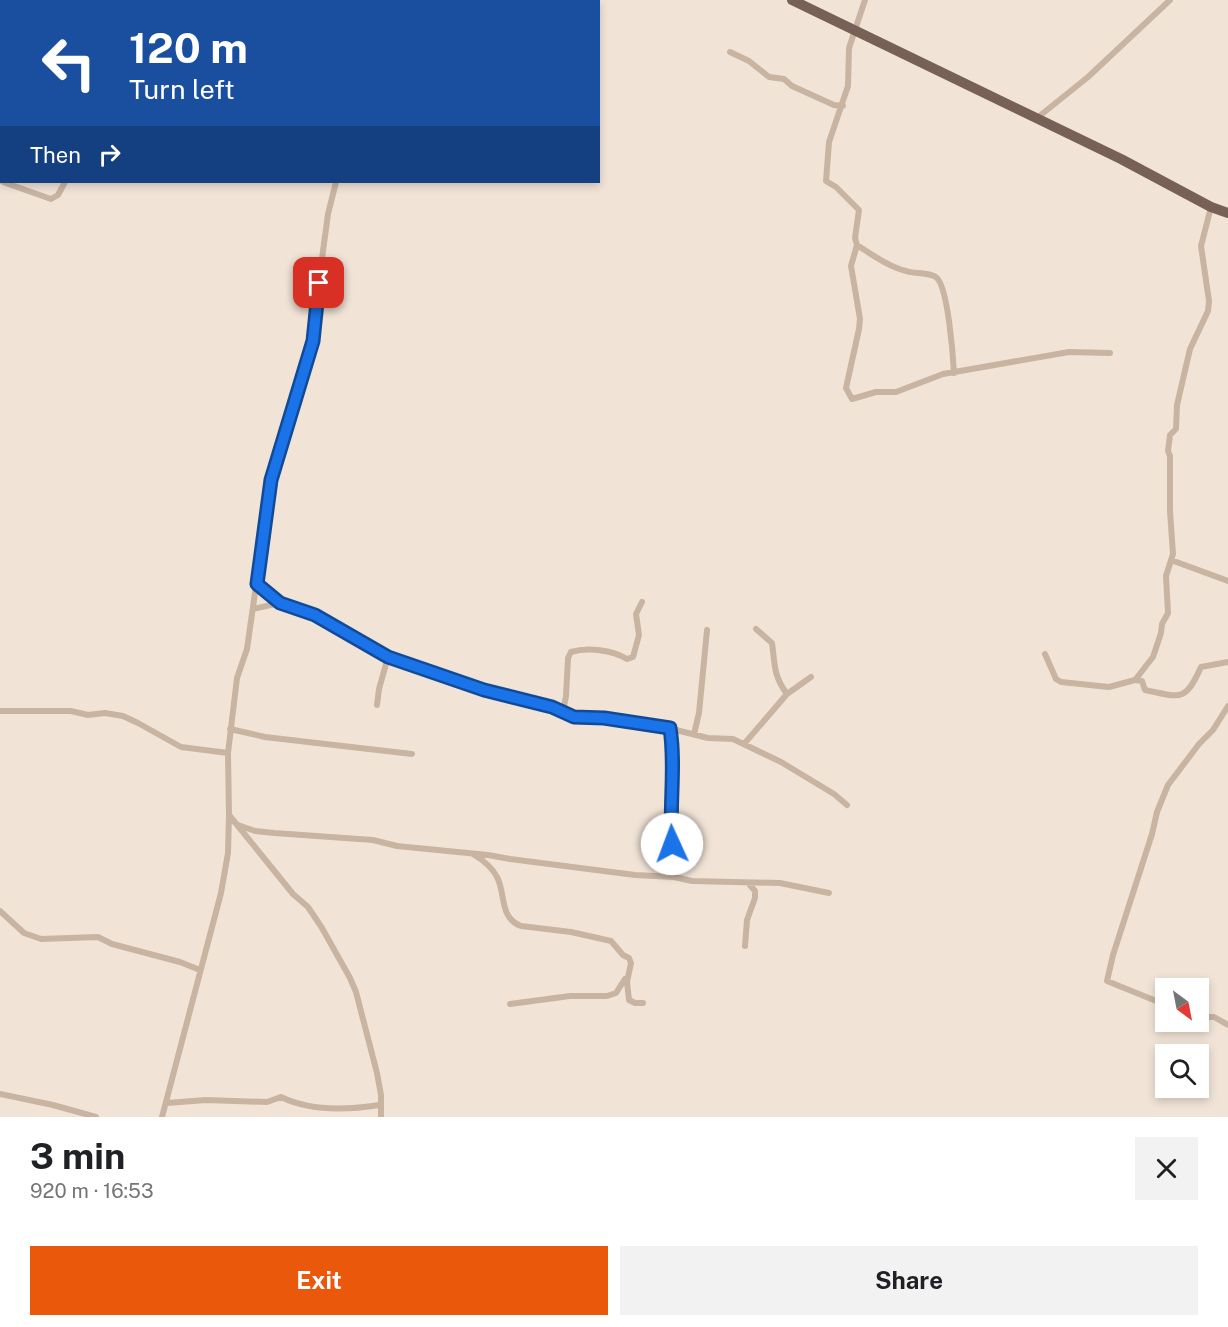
<!DOCTYPE html>
<html lang="en">
<head>
<meta charset="utf-8">
<style>
	:root { --surface:#fff; --page:#f2f2f2; --text:#202124; --muted:#757577; --accent:#ea580c }
	body { margin:0; font-family:"Public Sans",sans-serif; background:var(--page); color:var(--text); height:100vh; display:flex; flex-direction:column; font-size:22px; white-space:nowrap }
	* { box-sizing:border-box; margin:0 }
	p { font-size:20px; color:var(--muted) }
	.icon { flex:none; width:33px; height:33px; fill:none; stroke:currentColor; stroke-width:2; stroke-linecap:round; stroke-linejoin:round }
	.map { position:relative; height:1117px; overflow:hidden }
	.details { display:flex; flex-direction:column; background:var(--surface); flex:1 }
	.details>* { flex:none }
	.guide { position:absolute; left:0px; top:0px; width:600px; height:183px; box-shadow:0 3px 9px #0003; background:#1a4fa0; color:#fff; overflow:hidden }
	.needle { width:39px; rotate:148deg }
	.controls { position:absolute; left:1155px; top:978px; display:grid; gap:12px }
	.controls a { display:grid; place-items:center; width:54px; height:54px; border-radius:0px; background:var(--surface); box-shadow:0 3px 9px #0003; font-size:30px }
	.pin { position:absolute; display:grid; place-items:center; width:51px; height:51px; color:#fff; margin:-26px; border-radius:12px; box-shadow:0 3px 9px #0006 }
	.me { position:absolute; width:66px; margin:-33px; rotate:358deg; stroke-linejoin:round; filter:drop-shadow(0 0 4px #0008) }
	.turn { display:flex; align-items:center; gap:21px; height:126px; padding:0 30px; font-size:27px }
	.turn .icon { width:78px; height:78px; stroke-width:2.5 }
	.turn b { display:block; font-size:42px; line-height:51px }
	.then { display:flex; align-items:center; height:57px; padding:0 30px; background:#0003; gap:12px; font-size:22px }
	.round { display:grid; place-items:center; flex:none; width:63px; height:63px; border-radius:0px; background:var(--page) }
	.headline { display:flex; align-items:center; justify-content:space-between; height:102px; padding:0 30px }
	h1 { font-size:36px; font-weight:700; line-height:45px }
	.cta { display:flex; gap:12px; margin-top:auto; padding:12px 30px }
	.cta a { flex:1; height:69px; border-radius:0px; background:var(--accent); color:#fff; font-size:24px; font-weight:700; line-height:69px; text-align:center }
	.cta a+a { background:var(--page); color:var(--text) }
	.map>svg:first-child { display:block }
	.lines { fill:none; stroke-linecap:round; stroke-linejoin:round }
	.minor { stroke:#c9b4a2; stroke-width:6 }
	.primary { stroke:#776055; stroke-width:10 }
	.route-casing { stroke:#114b97; stroke-width:15 }
	.route { stroke:#1a73e8; stroke-width:10 }
</style>
</head>
<body>
<div class="map">
<svg width="1228" height="1117" viewBox="0 0 1228 1117">
	<rect width="100%" height="100%" fill="#f1e4d7"/>
	<g class="lines">
		<!-- minor -->
		<path class="minor" d="M865 0 849 48 848 86 829 142 826 181 836 187 859 210 855 238 857 245C871 254 889 267 906 271 914 274 931 272 937 278 948 289 953 355 954 373
			M84 2V0
			M363 2V0
			M0 9 2 5
			M0 26 2 27
			M730 52 749 61 769 77 784 79 792 86 834 105 843 106
			M1037 118 1088 77 1170 0
			M3 182 51 199 58 195 65 182
			M857 245 851 266 860 319 859 329 846 388 852 399 876 392H896L943 374 1069 352 1110 353
			M1171 560 1228 581
			M257 584 280 603 315 615 388 657 484 690 552 707 574 717 633 722 656 725 708 738 733 739 781 762 834 794 847 805
			M253 609 280 603
			M756 629 772 643C775 664 773 675 787 694
			M1045 654 1056 679 1061 682 1109 687 1135 680 1142 681 1145 690C1180 697 1185 703 1201 667L1228 662
			M1135 680 1153 657 1161 633 1162 624 1168 613 1166 576 1173 554 1170 511V456L1168 451 1170 435 1176 429 1177 405 1190 349 1208 311 1209 301 1201 246 1211 207
			M377 705 379 689 388 657
			M0 711H71L88 715 105 713 123 716 138 723 181 747 228 753
			M563 712 566 696 568 658 571 652C588 647 612 650 627 659L633 657 639 635 636 614 642 602
			M670 728 673 755 670 826 674 877
			M230 729 265 737 412 754
			M694 734 699 713 707 630
			M744 744 787 694 811 677
			M229 815 293 894 308 907 322 928 350 978 356 992 377 1073 381 1095V1117
			M238 825 255 831 274 833 373 840 397 846 488 855 510 859 635 875 674 877 692 881 780 883 829 893
			M473 854C483 860 492 867 497 877 506 894 499 918 521 926L571 932 611 941 623 955 629 958 631 963 627 982 629 1000 635 1003H643
			M0 911 24 933 41 939 98 937 112 944 180 962 200 970
			M745 946 747 920 755 898V891L749 884
			M510 1004 570 996H607L616 993 625 979
			M1166 1005 1107 981 1113 955 1152 834 1157 812 1168 785 1199 744 1213 730 1228 706
			M1198 1017H1214L1228 1025
			M0 1094 53 1105 96 1117
			M167 1103 206 1100 267 1102 281 1097C310 1111 348 1110 379 1105
			M162 1117 221 893 228 853 229 815 228 753 237 678 247 649 271 480 304 375 315 328V310L328 214 336 182"/>
		<!-- primary -->
		<path class="primary" d="M792 0 1121 159 1211 207 1228 213"/>
	</g>
	<g class="lines">
		<defs>
			<path id="route" d="M319 283 313 341 271 480 257 584 280 603 315 615 388 657 484 690 552 707 574 717 604 718 670 728C676 766 669 805 672 844"/>
		</defs>
		<!-- route casing -->
		<use href="#route" class="route-casing"/>
		<!-- route -->
		<use href="#route" class="route"/>
	</g>
</svg>
<div class="controls">
<a><svg class="needle" viewBox="-14 -14 28 28"><path d="M0-13l5 13h-10z" fill="#e53935"/><path d="M0 13l5-13h-10z" fill="#757577"/></svg></a>
<a><svg class="icon" aria-label="search" viewBox="0 0 24 24"><circle cx="10" cy="10" r="6"/><path d="M15 15l6 6"/></svg></a>
</div>
<div class="pin" style="left:319px;top:283px;background:#d93025"><svg class="icon" aria-label="arrive" viewBox="0 0 24 24"><path d="M6 21V4h12l-3 4 3 4H6"/></svg></div>
<svg class="me" style="left:672px;top:844px" viewBox="-20 -20 40 40"><circle r="19" fill="#fff"/><path d="M0-13L10 11 0 6-10 11z" fill="#1a73e8"/></svg>
<div class="guide">
<div class="turn"><svg class="icon" aria-label="left" viewBox="0 0 24 24"><path d="M17 20v-9H6M10 6l-5 5 5 5"/></svg><div><b>120 m</b>Turn left</div></div>
<div class="then">Then<svg class="icon" aria-label="right" viewBox="0 0 24 24"><path d="M7 20v-9h11M14 6l5 5-5 5"/></svg></div>
</div>
</div>
<section class="details">
<div class="headline"><div><h1>3 min</h1><p>920 m · 16:53</p></div><a class="round"><svg class="icon" aria-label="close" viewBox="0 0 24 24"><path d="M6 6l12 12M18 6L6 18"/></svg></a></div>
<div class="cta"><a>Exit</a><a>Share</a></div>
</section>
</body>
</html>
